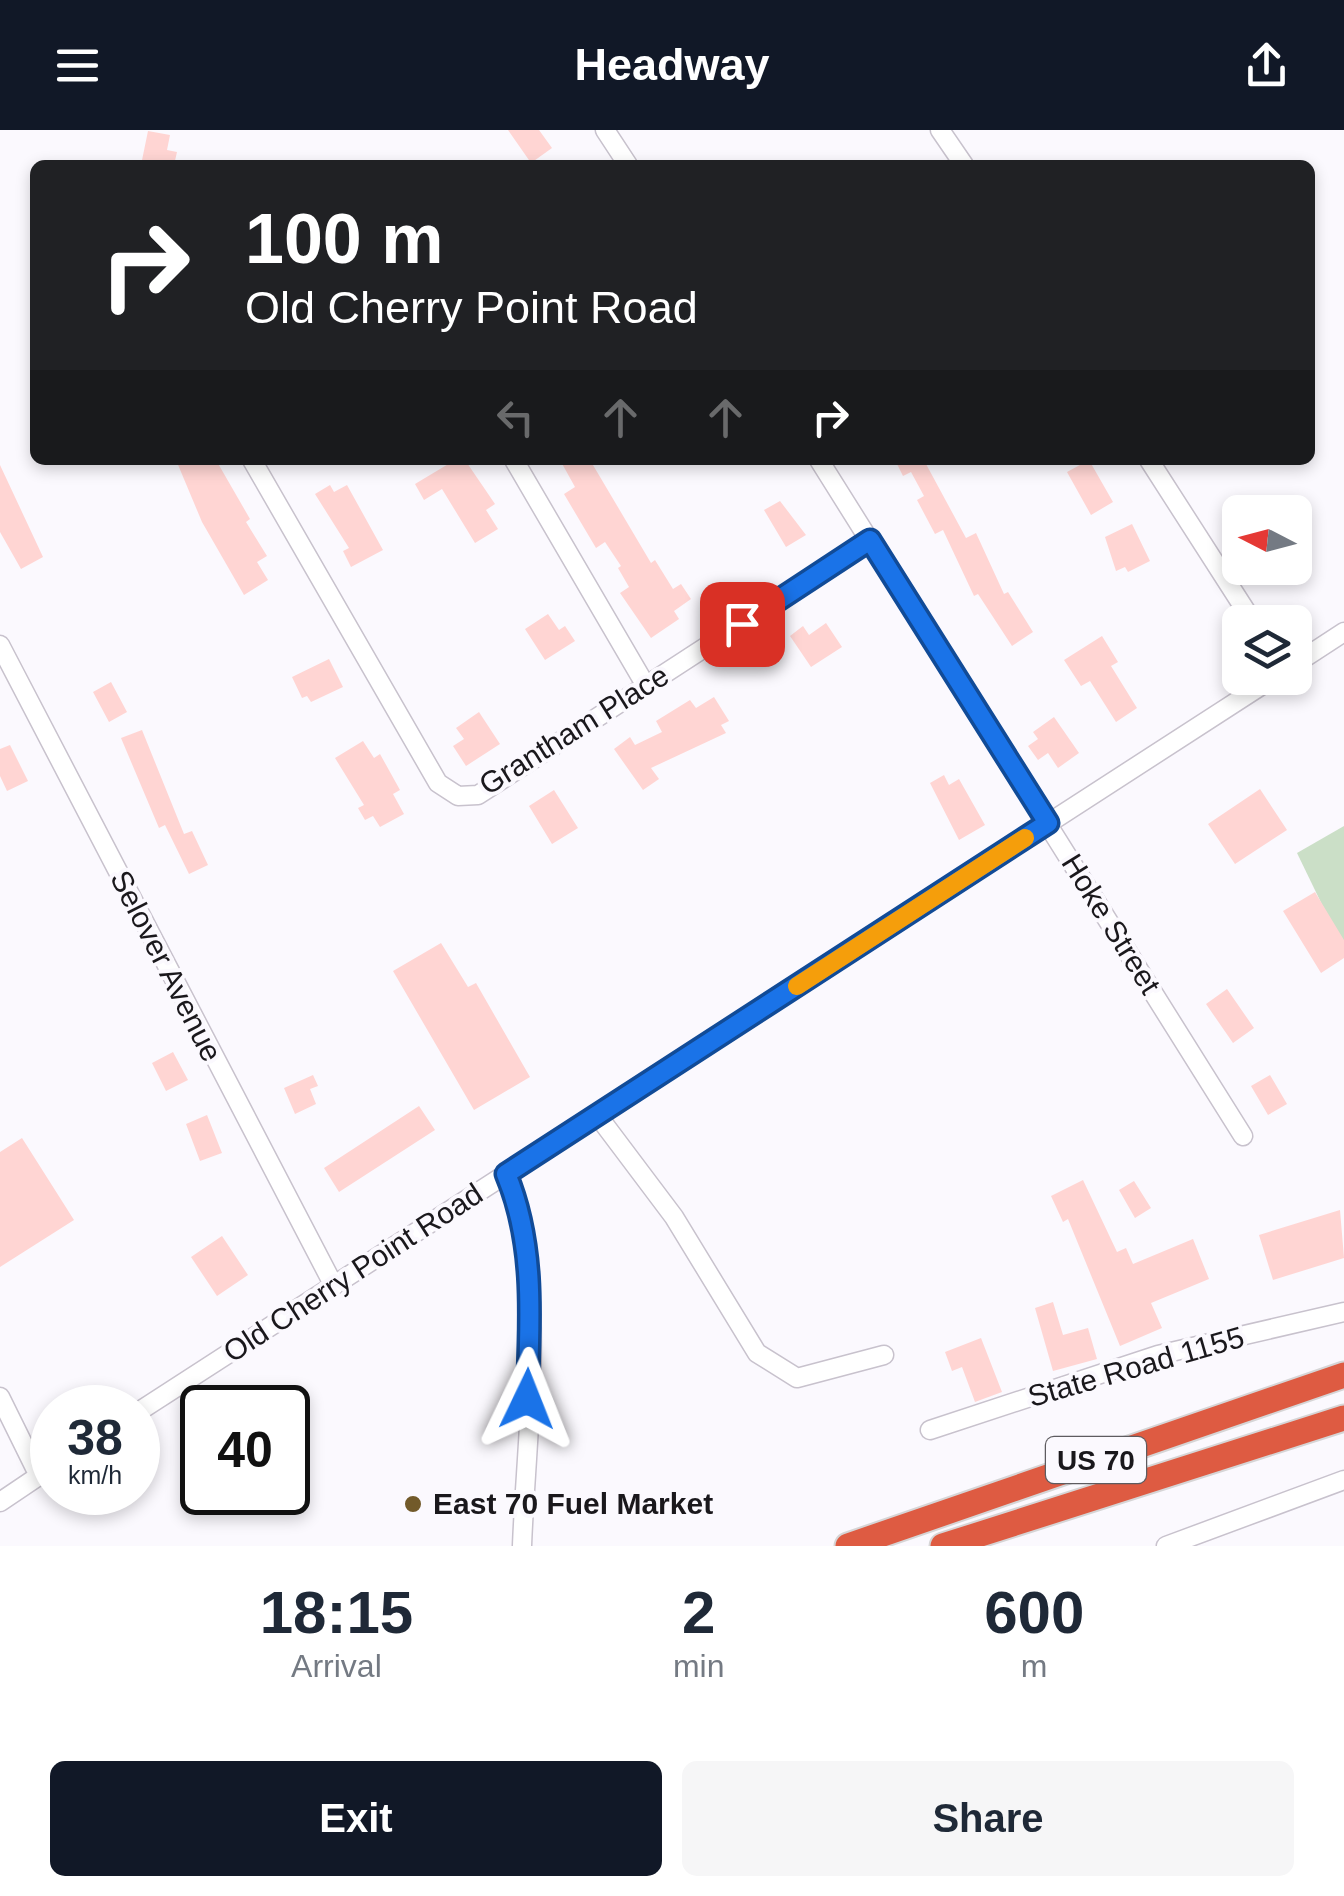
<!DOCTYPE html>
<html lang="en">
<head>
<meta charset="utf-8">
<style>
	:root { --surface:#fff; --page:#f6f6f7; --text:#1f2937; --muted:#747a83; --accent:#111827 }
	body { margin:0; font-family:Arial,sans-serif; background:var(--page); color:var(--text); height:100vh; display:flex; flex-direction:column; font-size:38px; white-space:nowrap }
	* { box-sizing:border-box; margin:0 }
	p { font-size:32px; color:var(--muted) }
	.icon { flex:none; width:55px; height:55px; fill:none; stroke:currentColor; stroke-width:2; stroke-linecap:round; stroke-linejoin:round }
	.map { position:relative; height:1416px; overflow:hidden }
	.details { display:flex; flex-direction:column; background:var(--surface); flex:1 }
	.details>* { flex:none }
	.hud { position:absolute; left:30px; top:30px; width:1285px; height:305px; border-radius:15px; box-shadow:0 5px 15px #0003; background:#202124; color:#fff; overflow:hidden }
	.needle { width:65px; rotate:276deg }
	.tools { position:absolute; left:1222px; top:365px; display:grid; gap:20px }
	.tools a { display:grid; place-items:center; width:90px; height:90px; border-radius:15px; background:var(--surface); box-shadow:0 5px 15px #0003; font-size:50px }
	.speed { position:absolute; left:30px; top:1255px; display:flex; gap:20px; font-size:50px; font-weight:700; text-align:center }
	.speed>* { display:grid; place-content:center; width:130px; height:130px; border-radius:50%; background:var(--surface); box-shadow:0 5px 15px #0003; line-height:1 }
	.speed small { font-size:25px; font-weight:400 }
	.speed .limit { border:5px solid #111; border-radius:15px; background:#fff; color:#111 }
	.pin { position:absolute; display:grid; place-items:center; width:85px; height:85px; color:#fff; margin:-42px; border-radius:20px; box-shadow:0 5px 15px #0006 }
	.me { position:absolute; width:110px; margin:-55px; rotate:2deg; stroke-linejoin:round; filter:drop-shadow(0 0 8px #0008) }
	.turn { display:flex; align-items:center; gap:35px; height:210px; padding:0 50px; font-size:45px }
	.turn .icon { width:130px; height:130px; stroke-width:2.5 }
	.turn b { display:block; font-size:70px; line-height:85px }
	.lanes { display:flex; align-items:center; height:95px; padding:0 50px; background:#0003; justify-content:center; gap:50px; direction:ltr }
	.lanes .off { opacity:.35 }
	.eta { display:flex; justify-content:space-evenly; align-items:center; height:170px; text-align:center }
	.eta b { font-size:60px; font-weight:700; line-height:70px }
	.action { display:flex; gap:20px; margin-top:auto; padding:20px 50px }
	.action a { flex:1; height:115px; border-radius:15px; background:var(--accent); color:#fff; font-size:40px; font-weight:700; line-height:115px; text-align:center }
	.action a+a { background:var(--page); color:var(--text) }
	header { display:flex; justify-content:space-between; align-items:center; height:130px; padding:0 50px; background:var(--accent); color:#fff; font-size:45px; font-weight:700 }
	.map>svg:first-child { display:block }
	.green { fill:#cbdfc7 }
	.building { fill:#ffd5d3 }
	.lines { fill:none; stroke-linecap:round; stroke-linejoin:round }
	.minor-casing { stroke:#c8c2cd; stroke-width:21 }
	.highway-casing { stroke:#d6d5d6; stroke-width:29 }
	.minor { stroke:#fff; stroke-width:18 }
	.highway { stroke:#de5b42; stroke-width:25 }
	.route-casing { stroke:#114b97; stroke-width:25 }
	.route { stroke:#1a73e8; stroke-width:18 }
	.slow { stroke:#f59e0b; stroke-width:18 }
	.poi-dot { fill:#725a2a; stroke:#fbf9fe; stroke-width:4 }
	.labels { text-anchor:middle; stroke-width:8; stroke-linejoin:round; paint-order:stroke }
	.shield { fill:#fbf9fe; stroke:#5e5c60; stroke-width:2.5 }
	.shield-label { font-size:28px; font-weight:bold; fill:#1a181c }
	.street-label { font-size:30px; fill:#1a181c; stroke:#fbf9fe }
	.poi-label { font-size:30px; font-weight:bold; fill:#1a181c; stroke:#fbf9fe; text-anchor:start }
</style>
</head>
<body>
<header><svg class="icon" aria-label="menu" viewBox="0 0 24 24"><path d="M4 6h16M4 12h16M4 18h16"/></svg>Headway<svg class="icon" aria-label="share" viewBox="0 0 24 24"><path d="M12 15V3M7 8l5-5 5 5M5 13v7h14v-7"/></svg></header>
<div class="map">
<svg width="1344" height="1416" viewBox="0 0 1344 1416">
	<rect width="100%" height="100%" fill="#fbf9fe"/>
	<!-- green -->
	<path class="green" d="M1344 696V820L1297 723Z"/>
	<!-- building -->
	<path class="building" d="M508 0H539L552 18 531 33Z
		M148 1 170 5 167 20 177 22 174 35H141Z
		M176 330H216L250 389 246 392 267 426 257 432 268 450 244 465 202 392Z
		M455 330H465L495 374 486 380 498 399 475 413 442 359 424 370 415 354Z
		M560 330H590L651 433 655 430 673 459 681 454 691 469 674 481 679 489 651 508 620 463 629 457 618 438 621 436 605 412 596 418 564 364 575 357Z
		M895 330H932L926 334 966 408 976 403 1004 464 1008 462 1033 502 1012 516 978 464 974 466 943 400 935 404 917 370 924 366 911 342 903 346Z
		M1089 330 1113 372 1091 385 1067 342Z
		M0 335 43 427 21 439 0 402Z
		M330 355 334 362 347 355 383 420 351 437 343 421 349 418 315 364Z
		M780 371 806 405 786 417 764 380Z
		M1132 394 1150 431 1128 442 1125 437 1116 441 1105 407Z
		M548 484 559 500 565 496 575 511 545 530 525 499Z
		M826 493 842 517 811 537 790 506 803 496 809 505Z
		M1102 506 1118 532 1111 536 1137 578 1116 592 1090 551 1081 556 1064 530Z
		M329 529 343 557 311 572 307 566 302 568 292 547Z
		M111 552 127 582 109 592 93 562Z
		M714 567 729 591 721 595 726 603 651 638 659 649 643 660 614 619 630 607 635 615 662 602 656 591 690 570 696 578Z
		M479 582 500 614 466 636 453 616 464 609 456 598Z
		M1054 587 1079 623 1058 638 1048 623 1038 630 1028 616 1038 609 1033 602Z
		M142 600 184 704 192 701 208 735 189 744 165 695 159 698 121 608Z
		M363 611 374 628 380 624 400 660 393 664 404 684 380 697 373 686 365 690 358 678 364 675 335 628Z
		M10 615 28 651 7 661 0 646V619Z
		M944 645 949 655 959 649 985 695 959 710 930 653Z
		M1260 659 1287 700 1235 734 1208 694Z
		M554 660 578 698 552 714 529 676Z
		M1315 762 1344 810V828L1321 843 1283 781Z
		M441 813 468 857 476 853 530 947 474 980 393 841Z
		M1227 859 1254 898 1233 913 1206 874Z
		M173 922 188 950 166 961 152 933Z
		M313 945 318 956 310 959 316 974 295 984 284 958Z
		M1270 945 1287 974 1268 985 1251 956Z
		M419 976 435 1000 339 1062 324 1038Z
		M207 985 222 1023 200 1031 186 994Z
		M22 1008 74 1090 0 1137V1022Z
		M1083 1050 1117 1122 1126 1118 1133 1134 1193 1109 1209 1149 1151 1173 1162 1198 1120 1216 1068 1089 1063 1092 1051 1066Z
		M1134 1051 1151 1078 1135 1088 1119 1060Z
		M1340 1080 1344 1128 1273 1150 1259 1105Z
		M222 1106 248 1145 217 1166 191 1127Z
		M1053 1172 1063 1205 1088 1198 1097 1229 1053 1241 1035 1178Z
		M981 1208 1002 1262 975 1272 962 1237 952 1241 945 1222Z"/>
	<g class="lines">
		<defs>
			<path id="minor" d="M605 0 628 35
				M940 0 964 35
				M252 330 438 653 458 666 478 665 870 410
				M514 330 646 556
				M819 330 1243 1006
				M1149 330 1253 492
				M0 515 334 1156
				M1295 534 1344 502
				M598 986 674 1087 757 1223 797 1248 884 1225
				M506 1044C549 1145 526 1306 522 1416
				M0 1267 39 1346
				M138 1282 1273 548
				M930 1300 1158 1225 1344 1182
				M0 1372 52 1337
				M1166 1416 1344 1350"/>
			<path id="highway" d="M848 1416 1344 1245
				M943 1416 1344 1288"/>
		</defs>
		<!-- minor casing -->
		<use href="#minor" class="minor-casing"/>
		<!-- highway casing -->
		<use href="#highway" class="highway-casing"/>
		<!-- minor -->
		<use href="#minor" class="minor"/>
		<!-- highway -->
		<use href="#highway" class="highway"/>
	</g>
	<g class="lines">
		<defs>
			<path id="route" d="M527 1269C530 1194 536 1115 506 1044L1048 693 870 410 742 494"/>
		</defs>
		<!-- route casing -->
		<use href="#route" class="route-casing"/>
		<!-- route -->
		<use href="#route" class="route"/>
		<!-- slow -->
		<path class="slow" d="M797 856 1025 708"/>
	</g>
	<!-- markers -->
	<circle class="poi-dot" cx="413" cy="1374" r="10"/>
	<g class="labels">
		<!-- shield labels -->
		<rect class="shield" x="1046" y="1307" width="100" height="46" rx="8"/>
		<g class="shield-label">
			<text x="1096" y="1340">US 70</text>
		</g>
		<!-- street labels -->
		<g class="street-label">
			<text transform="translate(574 600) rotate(-32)" y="10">Grantham Place</text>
			<text transform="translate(1111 794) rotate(58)" y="10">Hoke Street</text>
			<text transform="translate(166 836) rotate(63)" y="10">Selover Avenue</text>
			<text transform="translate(353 1143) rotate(-33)" y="10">Old Cherry Point Road</text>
			<text transform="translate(1136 1237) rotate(-16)" y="10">State Road 1155</text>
		</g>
		<!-- poi labels -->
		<g class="poi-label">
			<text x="433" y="1384">East 70 Fuel Market</text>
		</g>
	</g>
</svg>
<div class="tools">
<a><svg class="needle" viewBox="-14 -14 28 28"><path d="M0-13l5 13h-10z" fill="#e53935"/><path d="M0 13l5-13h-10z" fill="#747a83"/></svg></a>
<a><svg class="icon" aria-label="layers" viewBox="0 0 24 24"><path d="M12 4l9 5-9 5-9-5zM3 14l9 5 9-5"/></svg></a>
</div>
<div class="speed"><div>38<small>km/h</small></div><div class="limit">40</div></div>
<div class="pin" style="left:742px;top:494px;background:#d93025"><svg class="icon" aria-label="arrive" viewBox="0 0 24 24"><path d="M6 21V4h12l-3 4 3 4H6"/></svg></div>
<svg class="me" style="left:527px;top:1269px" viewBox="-20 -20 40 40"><path d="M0-17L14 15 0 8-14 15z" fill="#1a73e8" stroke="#fff" stroke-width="4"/></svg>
<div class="hud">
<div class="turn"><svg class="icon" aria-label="right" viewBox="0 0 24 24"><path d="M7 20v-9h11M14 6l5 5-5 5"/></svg><div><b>100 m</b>Old Cherry Point Road</div></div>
<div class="lanes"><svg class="icon off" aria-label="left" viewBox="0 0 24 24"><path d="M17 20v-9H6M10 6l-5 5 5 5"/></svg><svg class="icon off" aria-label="ahead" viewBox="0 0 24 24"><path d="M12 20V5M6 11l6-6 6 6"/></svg><svg class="icon off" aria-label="ahead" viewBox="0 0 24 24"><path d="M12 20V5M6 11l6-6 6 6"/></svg><svg class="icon" aria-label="right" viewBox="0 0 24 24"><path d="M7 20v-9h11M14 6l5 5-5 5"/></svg></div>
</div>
</div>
<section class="details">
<div class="eta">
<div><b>18:15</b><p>Arrival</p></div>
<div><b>2</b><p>min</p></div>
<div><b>600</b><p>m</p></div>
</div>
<div class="action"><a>Exit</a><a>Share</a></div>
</section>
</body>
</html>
